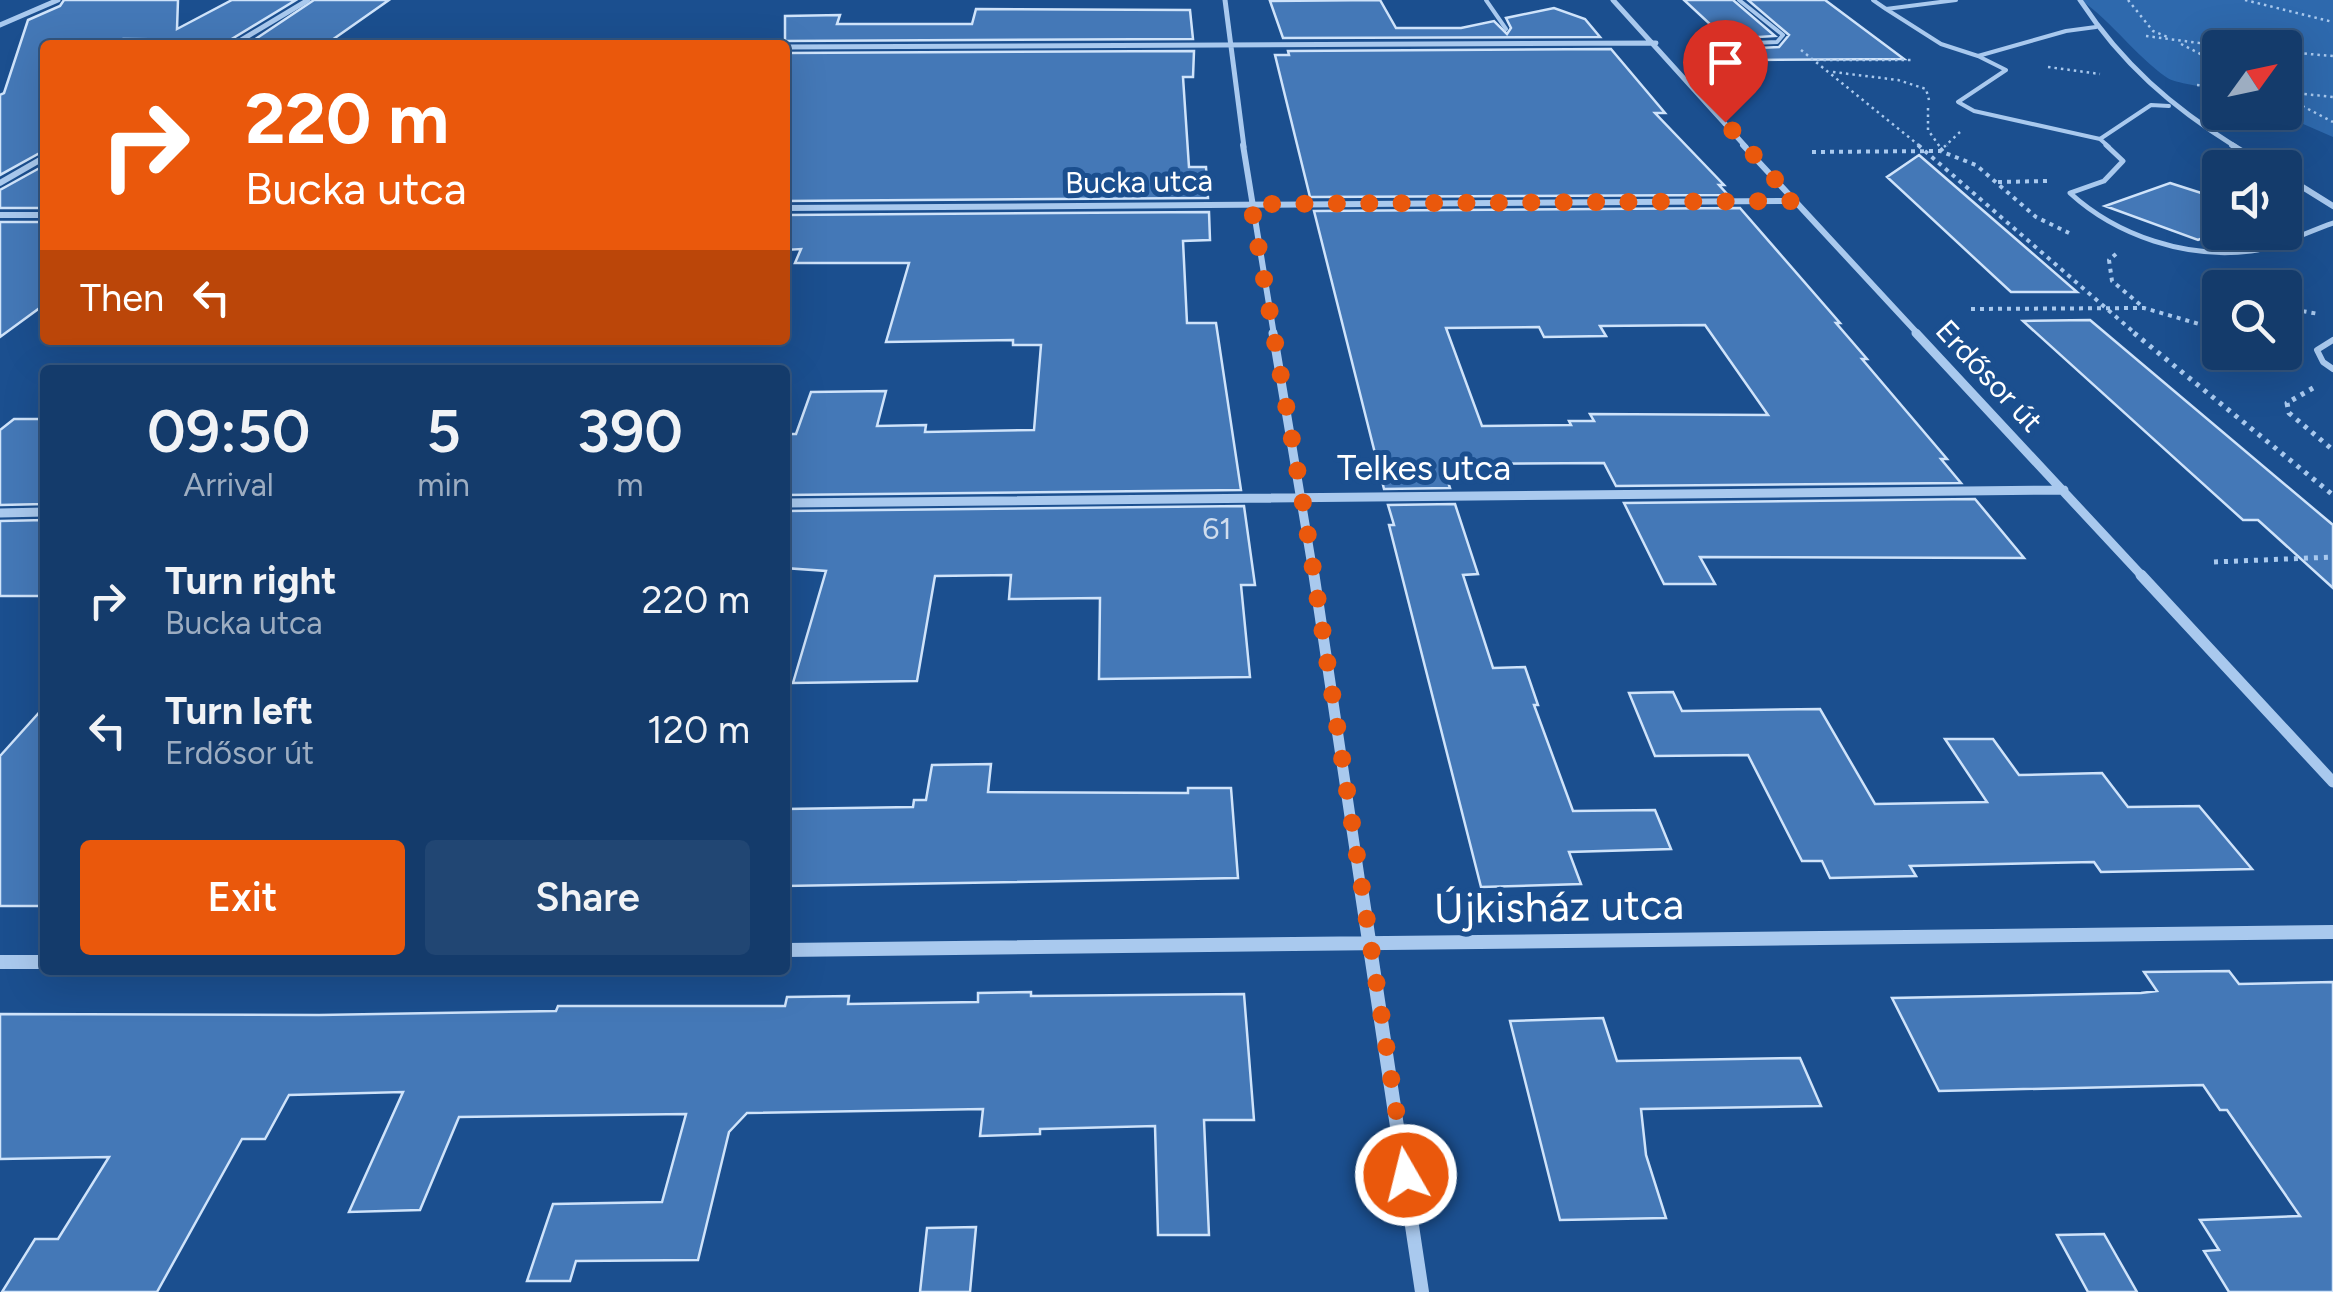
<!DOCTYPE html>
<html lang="en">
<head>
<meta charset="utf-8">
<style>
	:root { --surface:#143b6b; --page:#214673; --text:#f1f3f6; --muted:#9dadc1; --line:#33557e; --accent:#ea580c }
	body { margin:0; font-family:Figtree,sans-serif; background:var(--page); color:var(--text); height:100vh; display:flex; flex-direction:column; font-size:38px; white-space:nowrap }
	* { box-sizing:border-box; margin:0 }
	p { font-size:32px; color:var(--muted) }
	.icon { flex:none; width:55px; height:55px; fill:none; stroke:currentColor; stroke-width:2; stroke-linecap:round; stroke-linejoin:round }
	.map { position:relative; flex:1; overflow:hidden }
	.drawer { position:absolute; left:40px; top:365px; width:750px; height:610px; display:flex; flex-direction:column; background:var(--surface); border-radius:10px; box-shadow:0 10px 40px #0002,0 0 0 2px var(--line) }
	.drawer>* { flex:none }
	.hud { position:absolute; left:40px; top:40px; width:750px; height:305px; border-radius:10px; box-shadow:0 10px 40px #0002,0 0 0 2px var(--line); background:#ea580c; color:#fff; overflow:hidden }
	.needle { width:65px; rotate:57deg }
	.controls { position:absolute; left:2202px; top:30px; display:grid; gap:20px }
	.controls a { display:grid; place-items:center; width:100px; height:100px; border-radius:10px; background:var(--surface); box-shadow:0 10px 40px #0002,0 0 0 2px var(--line); font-size:50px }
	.pin { position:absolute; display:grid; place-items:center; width:85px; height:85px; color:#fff; margin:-102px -42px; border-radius:50% 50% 50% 0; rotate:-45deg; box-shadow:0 0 10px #0007 }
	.pin .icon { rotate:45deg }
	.me { position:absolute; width:110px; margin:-55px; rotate:352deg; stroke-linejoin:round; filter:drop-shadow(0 0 8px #0008) }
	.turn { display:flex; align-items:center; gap:35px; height:210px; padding:0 40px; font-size:45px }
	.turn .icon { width:130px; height:130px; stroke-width:2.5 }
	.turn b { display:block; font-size:70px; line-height:85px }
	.then { display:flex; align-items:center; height:95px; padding:0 40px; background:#0003; gap:20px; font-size:38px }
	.eta { display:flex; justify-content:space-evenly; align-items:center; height:170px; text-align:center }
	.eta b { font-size:60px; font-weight:600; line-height:70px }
	.action { display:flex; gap:20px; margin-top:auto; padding:20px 40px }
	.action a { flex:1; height:115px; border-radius:10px; background:var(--accent); color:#fff; font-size:40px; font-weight:600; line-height:115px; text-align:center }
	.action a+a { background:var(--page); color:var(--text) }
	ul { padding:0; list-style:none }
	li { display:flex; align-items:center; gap:30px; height:130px; padding:0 40px }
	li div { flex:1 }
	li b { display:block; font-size:38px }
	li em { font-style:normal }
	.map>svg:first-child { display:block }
	.green { fill:#2e69ad }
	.building { fill:#4478b7; stroke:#cfe3fa; stroke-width:2.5; fill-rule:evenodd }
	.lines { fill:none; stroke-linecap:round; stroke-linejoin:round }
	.path-far2 { stroke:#a9c9ee; stroke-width:2.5; stroke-dasharray:2.5 4; stroke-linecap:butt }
	.path-far1 { stroke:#a9c9ee; stroke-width:4; stroke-dasharray:4 5; stroke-linecap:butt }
	.path { stroke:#a9c9ee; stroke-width:5; stroke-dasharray:4 6; stroke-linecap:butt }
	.lane-far2 { stroke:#a9c9ee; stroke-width:4 }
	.lane-far1 { stroke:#a9c9ee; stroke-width:5 }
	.lane { stroke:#a9c9ee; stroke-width:6 }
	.street-far4 { stroke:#a9c9ee; stroke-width:5 }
	.street-far3 { stroke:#a9c9ee; stroke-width:6 }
	.street-far2 { stroke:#a9c9ee; stroke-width:9 }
	.street-far1 { stroke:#a9c9ee; stroke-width:11 }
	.street { stroke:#a9c9ee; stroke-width:14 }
	.route { stroke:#ea580c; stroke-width:18; stroke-dasharray:0 32.4 }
	.labels { text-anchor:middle; stroke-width:10; stroke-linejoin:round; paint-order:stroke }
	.far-street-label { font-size:30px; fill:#fff; stroke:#1b4f8f }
	.number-label { font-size:30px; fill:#d0dded }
	.street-label { font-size:35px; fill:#fff; stroke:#1b4f8f }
	.near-street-label { font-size:42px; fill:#fff; stroke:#1b4f8f }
</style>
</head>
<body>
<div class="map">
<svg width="2333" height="1292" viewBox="0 0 2333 1292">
	<rect width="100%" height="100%" fill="#1b4f8f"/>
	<!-- green -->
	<path class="green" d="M2081 0H2333V137L2278 113 2285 112V48H2220V91C2206 86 2175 84 2166 77 2136 56 2113 23 2081 0Z"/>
	<!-- building -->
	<path class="building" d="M64 0H178L177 29 232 0H296L230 40 123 39 112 45H45V150L0 175V95L4 93 28 20 60 6Z
		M314 0H389L332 40H254Z
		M1380 0 1396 28H1461L1494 21 1507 34 1511 28 1506 18 1554 8 1585 19 1600 37 1283 38 1270 1Z
		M1684 0H1733L1775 36 1726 39Z
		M1748 0H1825L1904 59 1750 60 1738 49 1779 47 1789 35Z
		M976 9 1190 10 1193 39 785 41V16L840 15 837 24H972Z
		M1611 49 1665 113H1655L1724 185H1719L1728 195 1310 197 1275 55H1289L1288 51Z
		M1194 51 1193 77H1183L1189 167H1206L1208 198 785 201V53Z
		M1919 155 2024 246 2077 292H2011L1887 177Z
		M45 165V208H0V190Z
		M2170 183 2220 199V231L2198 240 2105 206Z
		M1740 208 1840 323H1836L1867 359H1862L1947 459H1941L1961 483 1616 486 1604 463 1442 464 1450 488 1384 489 1314 211ZM1705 325 1768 415 1590 414 1594 421H1569L1571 425 1482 426 1446 328 1539 327 1544 337 1606 336 1600 326Z
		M1209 212 1210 240 1183 241 1187 323H1216L1241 490 785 495V434H796L811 392 886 391 877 426 926 425 925 432 1034 430 1041 345H1013V340L886 342 909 263H795L801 249 785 250V215Z
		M0 222H45V304L0 337Z
		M2090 320 2333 525V588L2258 520H2243L2023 321Z
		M14 419H45V504L0 505V430Z
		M1975 499 2024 558 1700 557 1715 584H1664L1624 503Z
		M1455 504 1478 574 1463 575 1493 668 1525 667 1538 705H1534L1573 811 1655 810 1671 849 1569 852 1581 884 1481 887 1389 525H1394L1388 505Z
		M1244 506 1255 585H1241L1250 677 1099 679 1100 598 1009 599 1011 575 935 576 917 681 793 683 826 571 785 568V511Z
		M45 520V596H0V521Z
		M1673 692 1682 711 1820 709 1875 804 1987 802 1945 739H1993L2019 775 2102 773 2128 807 2199 806 2252 869 2101 872 2094 862 1910 866 1916 876 1830 878 1822 861H1802L1748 755 1655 756 1629 693Z
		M45 706V906H0V756Z
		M991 764 988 792 1188 793V788H1231L1238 878 785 886V809L913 807 914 800H926L932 765Z
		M2229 971 2239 984 2333 982V1292H2229L2204 1251 2219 1250 2200 1220 2300 1216 2227 1110H2220L2203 1085 1939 1091 1892 998 2141 993 2157 991 2144 972Z
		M1031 992V996L1244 994 1254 1120H1204L1209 1235H1158L1155 1126 1040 1129V1134L980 1136 983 1109 747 1113 729 1132 698 1260 576 1261 570 1281H527L553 1204 662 1202 686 1114 459 1117 420 1210 349 1212 403 1092 289 1095 265 1139H242L157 1292H2L35 1239H58L109 1157 0 1159V1014L319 1015 556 1011 558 1006H785L787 997 849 996 848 1004 978 1002V993Z
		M1603 1018 1617 1061 1800 1058 1821 1106 1641 1109 1646 1155 1666 1218 1560 1220 1510 1021Z
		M976 1227 970 1292H920L927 1228Z
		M2104 1234 2137 1292H2088L2057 1235Z"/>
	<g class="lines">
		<!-- path-far2 -->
		<path class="path-far2" d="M2128 0 2153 31 2170 38
			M2245 0 2333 22
			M2146 36 2237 48
			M2181 44 2220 64
			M1801 50 1921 147
			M2285 52 2333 56
			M1817 60H1914
			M2048 67 2100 74
			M1833 72 1898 80 1926 89 1929 100
			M2197 85 2220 87
			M2285 92 2333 97
			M2285 97 2333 122
			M1928 108V130L1940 147
			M1944 147 1960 132"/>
		<!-- path-far1 -->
		<path class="path-far1" d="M1918 145 2137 335
			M1940 151 1947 145
			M1812 152 1940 151 1976 165 2036 217 2069 233
			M1998 182 2047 181
			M2116 254 2109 260 2112 281 2143 307
			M2249 281 2265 288
			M2285 298 2302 311
			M1971 309 2144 308 2220 330
			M2285 330 2296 323 2302 311 2319 314"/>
		<!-- path -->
		<path class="path" d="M2134 333 2333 495
			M2313 388 2287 403 2289 413 2333 450
			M2214 562 2333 557"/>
		<!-- lane-far2 -->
		<path class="lane-far2" d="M1486 0 1506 29
			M1873 0 1886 9
			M1956 0 1886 9 1941 44 1978 56
			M2096 27 2066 31 1978 56 2006 70 1958 102 1974 111 2100 139 2151 105 2169 106
			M1707 45 1777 42 1783 35 1739 0
			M2100 139 2109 147"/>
		<!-- lane-far1 -->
		<path class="lane-far1" d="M2106 145 2123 161 2104 181 2070 193C2117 236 2187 259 2251 251 2280 247 2306 232 2333 223"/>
		<!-- lane -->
		<path class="lane" d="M2333 340 2317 350 2323 362 2333 369"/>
		<!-- street-far4 -->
		<path class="street-far4" d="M1225 0 1244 147
			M1613 0 1746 147
			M2080 0C2122 64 2172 107 2236 147
			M0 25 58 0
			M233 45 308 0
			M785 47 1656 43"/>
		<!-- street-far3 -->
		<path class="street-far3" d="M1243 145 1274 335
			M1743 145 1919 335
			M2232 145 2270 168
			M2285 176 2333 206
			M0 183 45 157
			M785 208 1794 201
			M0 215H45"/>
		<!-- street-far2 -->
		<path class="street-far2" d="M1273 333 1314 578
			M1916 333 2144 578
			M785 503 2064 490
			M0 513 45 512"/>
		<!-- street-far1 -->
		<path class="street-far1" d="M1314 575 1361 890
			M2141 575 2333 782"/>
		<!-- street -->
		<path class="street" d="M1361 888 1422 1292
			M785 950 2333 932
			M0 962H45"/>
	</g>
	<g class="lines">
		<!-- route -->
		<path class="route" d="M1406 1175 1302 497 1251 204 1794 201 1725 122"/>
	</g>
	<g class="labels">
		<!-- far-street labels -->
		<g class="far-street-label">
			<text transform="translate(1139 182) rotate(-1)" y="10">Bucka utca</text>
			<text transform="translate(1989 376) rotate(47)" y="10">Erdősor út</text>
		</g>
		<!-- number labels -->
		<g class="number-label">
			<text x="1217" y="539">61</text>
		</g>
		<!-- street labels -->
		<g class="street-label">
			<text x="1424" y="480">Telkes utca</text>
		</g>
		<!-- near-street labels -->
		<g class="near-street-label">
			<text transform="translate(1559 906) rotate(-1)" y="15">Újkisház utca</text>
		</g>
	</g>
</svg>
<div class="controls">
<a><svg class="needle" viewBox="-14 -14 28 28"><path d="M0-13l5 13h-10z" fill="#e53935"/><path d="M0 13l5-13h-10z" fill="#9dadc1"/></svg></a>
<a><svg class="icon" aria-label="sound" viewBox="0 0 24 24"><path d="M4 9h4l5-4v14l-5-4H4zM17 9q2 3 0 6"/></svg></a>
<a><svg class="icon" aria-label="search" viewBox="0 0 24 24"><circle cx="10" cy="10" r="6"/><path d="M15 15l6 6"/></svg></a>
</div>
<div class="pin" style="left:1725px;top:122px;background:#d93025"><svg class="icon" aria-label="arrive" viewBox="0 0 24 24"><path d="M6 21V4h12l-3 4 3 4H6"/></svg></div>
<svg class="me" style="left:1406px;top:1175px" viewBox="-20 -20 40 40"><circle r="17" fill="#ea580c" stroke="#fff" stroke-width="3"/><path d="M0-11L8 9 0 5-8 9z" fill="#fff"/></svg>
<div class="hud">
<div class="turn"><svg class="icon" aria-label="right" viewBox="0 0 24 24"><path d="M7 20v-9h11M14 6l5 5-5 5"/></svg><div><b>220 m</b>Bucka utca</div></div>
<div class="then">Then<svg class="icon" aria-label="left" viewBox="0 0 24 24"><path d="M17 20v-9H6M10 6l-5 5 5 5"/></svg></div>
</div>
<section class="drawer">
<div class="eta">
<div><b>09:50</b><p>Arrival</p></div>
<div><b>5</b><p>min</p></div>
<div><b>390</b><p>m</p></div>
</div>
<ul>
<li><svg class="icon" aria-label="right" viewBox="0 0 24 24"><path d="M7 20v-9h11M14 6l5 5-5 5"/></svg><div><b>Turn right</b><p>Bucka utca</p></div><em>220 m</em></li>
<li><svg class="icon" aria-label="left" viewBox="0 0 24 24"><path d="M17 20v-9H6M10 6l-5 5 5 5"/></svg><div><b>Turn left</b><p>Erdősor út</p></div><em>120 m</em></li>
</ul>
<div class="action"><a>Exit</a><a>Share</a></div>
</section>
</div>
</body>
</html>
